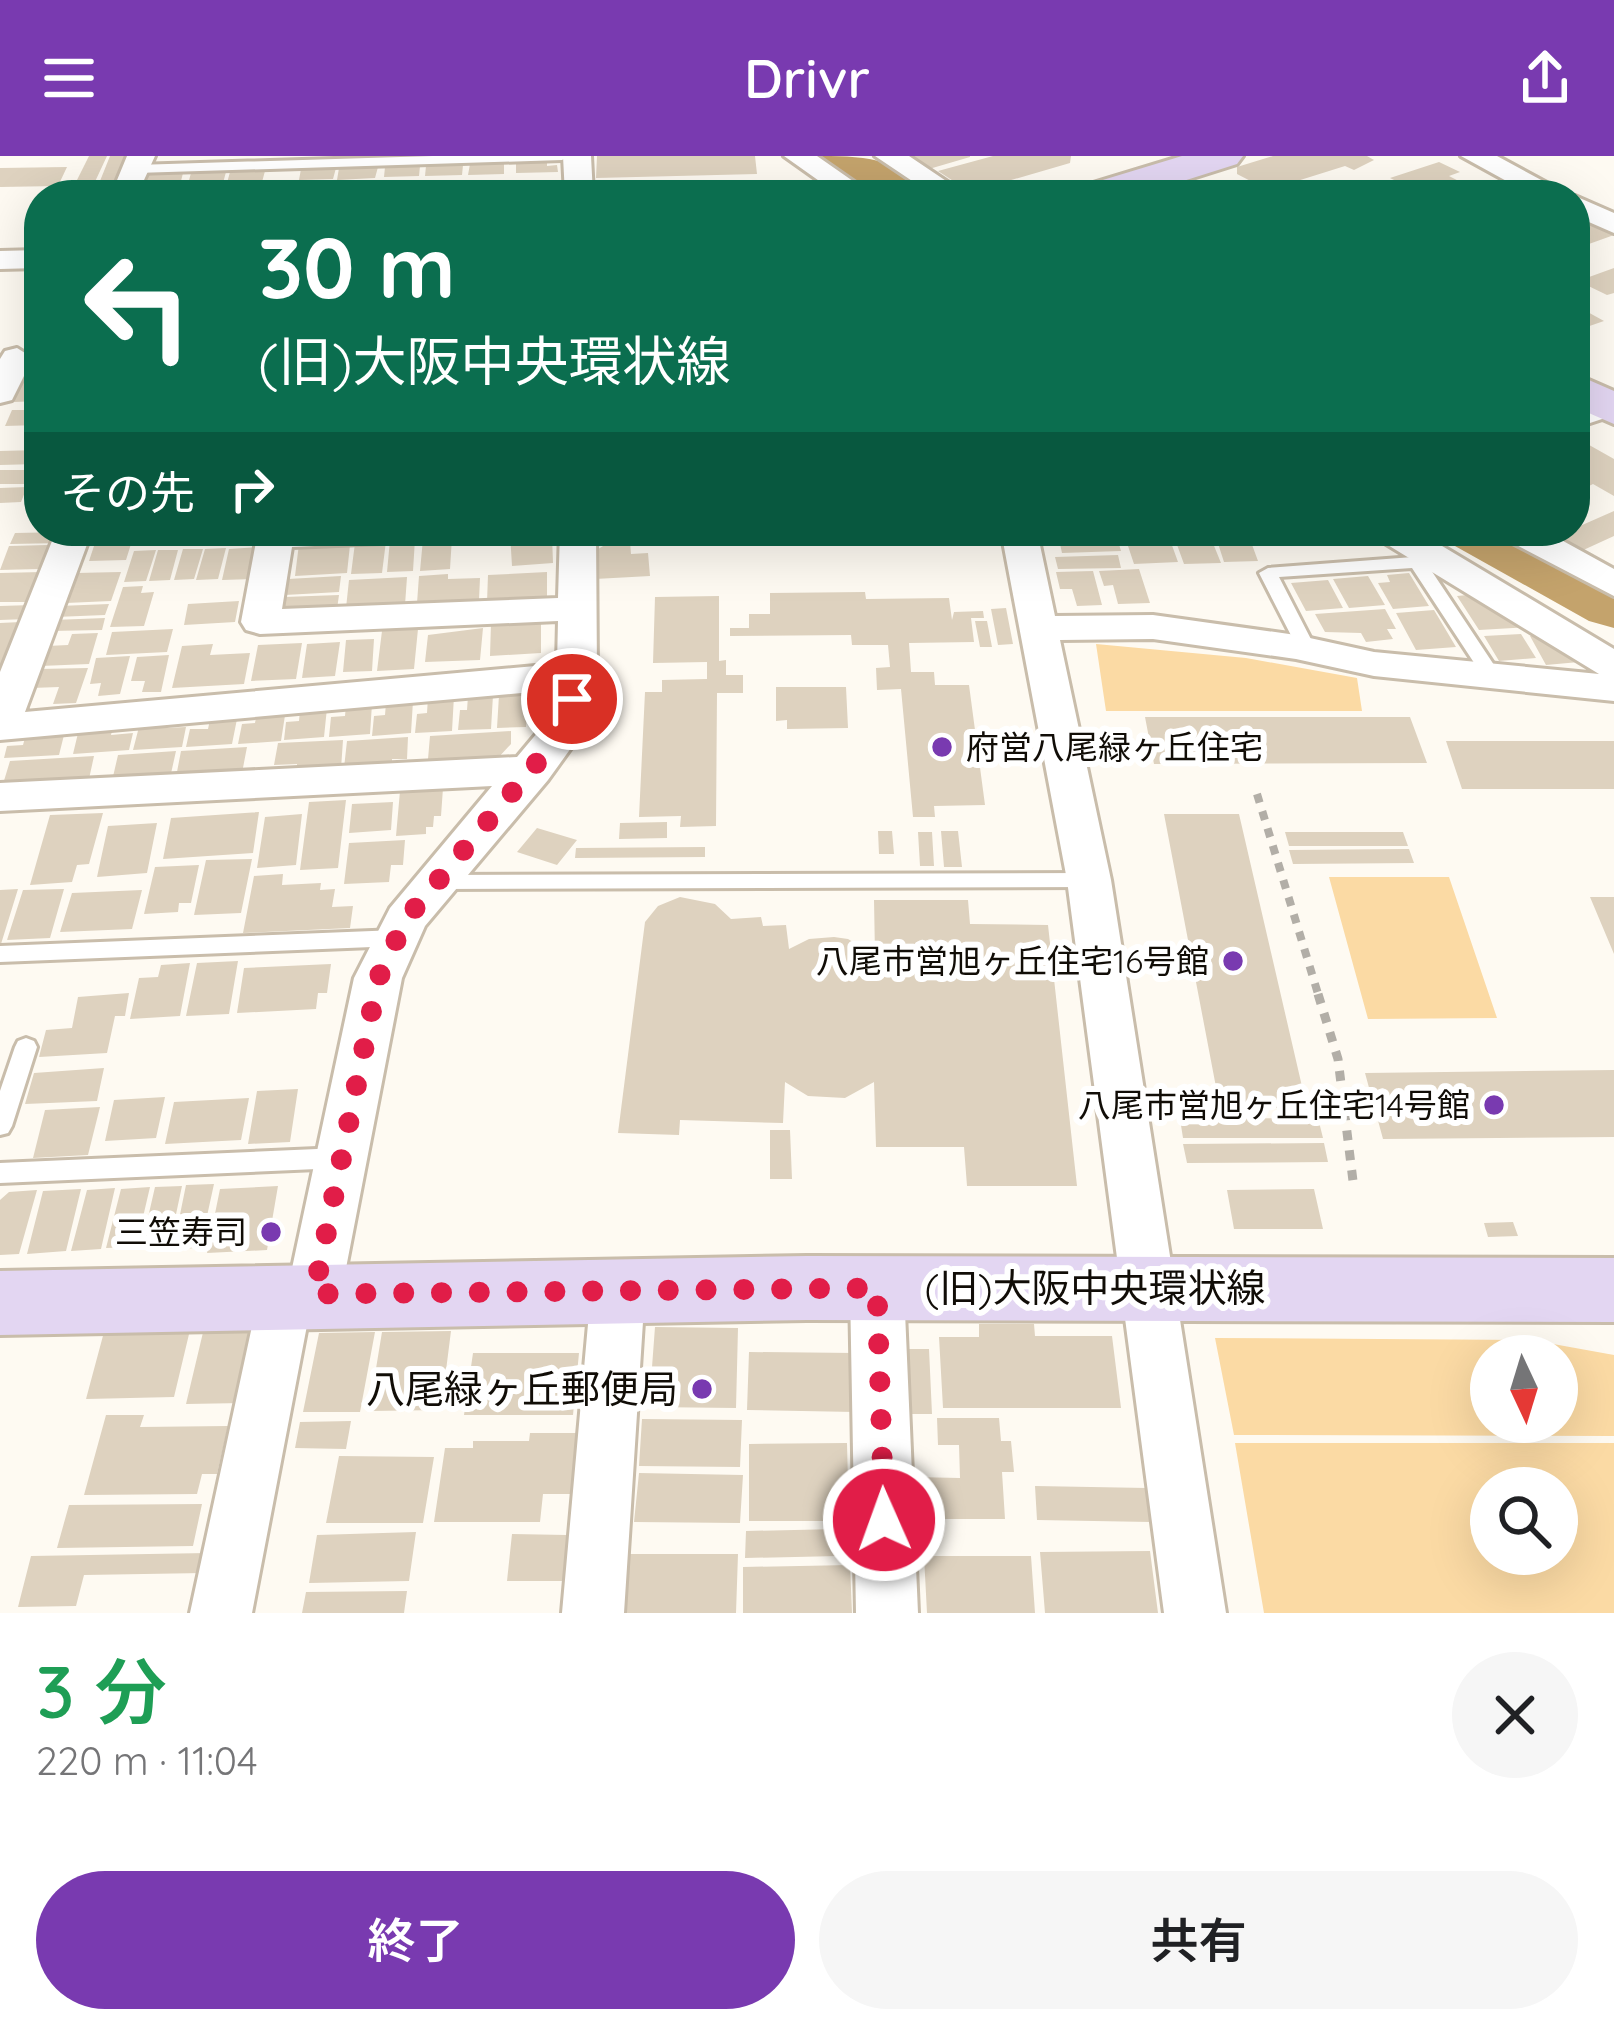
<!DOCTYPE html>
<html lang="ja">
<head>
<meta charset="utf-8">
<style>
	:root { --surface:#fff; --page:#f6f6f6; --text:#202124; --muted:#757577; --accent:#793ab0 }
	body { margin:0; font-family:Quicksand,"Noto Sans JP",sans-serif; background:var(--page); color:var(--text); height:100vh; display:flex; flex-direction:column; font-size:45px; white-space:nowrap }
	* { box-sizing:border-box; margin:0 }
	p { font-size:39px; color:var(--muted) }
	.icon { flex:none; width:66px; height:66px; fill:none; stroke:currentColor; stroke-width:2; stroke-linecap:round; stroke-linejoin:round }
	.map { position:relative; height:1457px; overflow:hidden }
	.sheet { display:flex; flex-direction:column; background:var(--surface); flex:1 }
	.sheet>* { flex:none }
	.hud { position:absolute; left:24px; top:24px; width:1566px; height:366px; border-radius:48px; box-shadow:0 12px 48px #0002; background:#0b6e4f; color:#fff; overflow:hidden }
	.needle { width:78px; rotate:176deg }
	.buttons { position:absolute; left:1470px; top:1179px; display:grid; gap:24px }
	.buttons a { display:grid; place-items:center; width:108px; height:108px; border-radius:50%; background:var(--surface); box-shadow:0 12px 48px #0002; font-size:60px }
	.pin { position:absolute; display:grid; place-items:center; width:102px; height:102px; color:#fff; margin:-51px; border:6px solid #fff; border-radius:50%; box-shadow:0 3px 12px #0007 }
	.me { position:absolute; width:132px; margin:-66px; rotate:358deg; stroke-linejoin:round; filter:drop-shadow(0 0 9px #0008) }
	.turn { display:flex; align-items:center; gap:42px; height:252px; padding:0 36px; font-size:54px }
	.turn .icon { width:156px; height:156px; stroke-width:2.5 }
	.turn b { display:block; font-size:84px; line-height:102px }
	.then { display:flex; align-items:center; height:114px; padding:0 36px; background:#0003; gap:24px; font-size:45px }
	.round { display:grid; place-items:center; flex:none; width:126px; height:126px; border-radius:63px; background:var(--page) }
	.head { display:flex; align-items:center; justify-content:space-between; height:204px; padding:0 36px }
	h1 { font-size:72px; font-weight:600; line-height:90px; color:#1e9e55 }
	.button { display:flex; gap:24px; margin-top:auto; padding:24px 36px }
	.button a { flex:1; height:138px; border-radius:72px; background:var(--accent); color:#fff; font-size:48px; font-weight:600; line-height:138px; text-align:center }
	.button a+a { background:var(--page); color:var(--text) }
	header { display:flex; justify-content:space-between; align-items:center; height:156px; padding:0 36px; background:var(--accent); color:#fff; font-size:54px; font-weight:600 }
	.map>svg:first-child { display:block }
	.green { fill:#fbdaa4; fill-rule:evenodd }
	.lines { fill:none; stroke-linecap:round; stroke-linejoin:round }
	.river { fill:#c4a36c; fill-rule:evenodd }
	.building { fill:#ded2bf }
	.lane-casing { stroke:#c9bdab; stroke-width:6 }
	.street-casing { stroke:#c9bdab; stroke-width:6 }
	.secondary-casing { stroke:#c9bdab; stroke-width:6 }
	.path-far1 { stroke:#b2aea7; stroke-width:8; stroke-dasharray:9 9; stroke-linecap:butt }
	.path { stroke:#b2aea7; stroke-width:9; stroke-dasharray:10 10; stroke-linecap:butt }
	.lane { fill:#fff; fill-rule:evenodd }
	.street { fill:#fff; fill-rule:evenodd }
	.secondary { fill:#e3d6f2; fill-rule:evenodd }
	.route { stroke:#e11d48; stroke-width:21; stroke-dasharray:0 37.8 }
	.poi-dot { fill:#793ab0; stroke:#fff; stroke-width:4.5 }
	.labels { text-anchor:middle; stroke-width:12; stroke-linejoin:round; paint-order:stroke }
	.poi-label { font-size:33px; fill:#110d07; stroke:#fff; text-anchor:end }
	.near-street-label { font-size:39px; fill:#110d07; stroke:#fff }
	.near-poi-label { font-size:39px; fill:#110d07; stroke:#fff; text-anchor:end }
</style>
</head>
<body>
<header><svg class="icon" aria-label="menu" viewBox="0 0 24 24"><path d="M4 6h16M4 12h16M4 18h16"/></svg>Drivr<svg class="icon" aria-label="share" viewBox="0 0 24 24"><path d="M12 15V3M7 8l5-5 5 5M5 13v7h14v-7"/></svg></header>
<div class="map">
<svg width="1614" height="1457" viewBox="0 0 1614 1457">
	<rect width="100%" height="100%" fill="#fefaf2"/>
	<!-- green -->
	<path class="green" d="M1096 488 1246 502 1357 522 1362 555H1106Z
		M1329 721H1449L1497 862 1368 863Z
		M1215 1182 1531 1184 1614 1199V1280L1234 1279ZM1557 1200V1266H1491V1200Z
		M1235 1287H1614V1457H1264ZM1557 1332V1398H1491V1332Z"/>
	<g class="lines">
		<!-- river -->
		<path class="river" d="M814 0C858 0 903 0 931 39 887 39 842 41 814 0Z
			M1445 375H1530L1614 421V472L1589 465 1455 390Z"/>
	</g>
	<!-- building -->
	<path class="building" d="M89 0H107L93 30H74Z
		M110 0H129L118 30H98Z
		M597 0H755L757 18 596 22Z
		M908 0H970V1L929 13Z
		M993 0H1071L1070 7 970 36 938 15Z
		M1273 0H1367L1374 4 1354 14 1345 10 1268 34 1237 18V11Z
		M547 5V10L557 9 558 16 516 17V6Z
		M1439 6 1460 16 1449 20 1476 34 1461 39H1424L1390 22Z
		M504 7V18L468 19 470 8Z
		M463 9 462 19 425 20 426 10Z
		M420 10 419 20 384 21 385 11Z
		M67 11 58 30 0 31V12Z
		M378 11 375 22 337 24 339 12Z
		M336 12 333 23 299 24 301 13Z
		M265 15 262 26 227 27 230 16Z
		M226 16 223 27 188 28 191 17Z
		M183 17 180 29 144 30 148 18Z
		M747 24 749 39H665L664 26Z
		M450 28 449 39H243L244 34Z
		M518 28 517 39H460L462 30Z
		M1575 59 1614 79 1575 93Z
		M1614 112V137L1607 139 1578 125Z
		M1575 149 1604 165 1575 175Z
		M39 225V245L14 246 22 226Z
		M12 254H39V269L5 270Z
		M1575 281 1614 303V340L1593 328 1575 337Z
		M39 294 37 308 0 309V295Z
		M0 314H37L30 328H0Z
		M27 331 21 346 0 347V332Z
		M1614 355V380L1579 396 1555 381Z
		M99 375H135L126 404 89 405Z
		M145 375H210L208 381 142 384Z
		M532 375V381L552 380 553 407 512 410 510 377Z
		M1079 375H1115L1121 395 1062 397 1058 379 1080 378Z
		M1123 375H1151L1153 382 1169 381 1178 406 1134 408Z
		M1172 375H1208L1221 407 1184 408Z
		M1214 375H1247L1258 405 1224 406Z
		M66 376 62 387 10 388 15 377Z
		M452 381 450 413 420 415 423 383Z
		M415 383 413 415 387 416 390 384Z
		M386 385 382 417 351 418 355 387Z
		M630 386 631 398 648 397 650 420 595 423V395L608 387Z
		M299 388 350 389 347 417 295 420Z
		M48 389 39 413 0 414 9 390Z
		M259 391 252 423 222 424 229 393Z
		M226 392 218 423 196 424 205 393Z
		M183 393H203L194 423 174 424Z
		M156 394 146 425 124 426 134 395Z
		M158 394H178L170 424 149 425Z
		M1118 399 1121 412 1058 413 1055 401Z
		M1139 413 1150 447 1118 448 1113 429 1104 430 1099 415Z
		M1093 415 1102 449 1077 450 1072 433H1060L1056 416Z
		M42 416 30 446H0V417Z
		M121 416 111 445 66 447 76 417Z
		M547 416V443L487 446 488 419Z
		M1409 417 1429 450 1393 453 1378 427 1390 426 1387 419Z
		M448 418V423L480 422 479 444 417 447 419 420Z
		M341 420 339 436 285 439 288 423Z
		M1368 420 1385 449 1349 452 1333 423Z
		M407 421 405 449 346 452 349 424Z
		M1328 424 1343 452 1306 455 1291 427Z
		M143 430 141 437 154 436 144 470 110 471 123 431Z
		M865 436 866 443 949 442 952 464 954 456 983 455 984 462H971L974 486 909 487 911 516H934L935 529H969L985 649 934 650 935 661H913L901 533 877 534 876 512 890 511 888 489H852L851 479 730 480V472H749V458H770V437Z
		M1478 438 1530 471 1479 474 1457 440Z
		M339 439 337 453 282 455 284 441Z
		M719 440V505L726 504V519H743V537H717L716 670 680 671 681 660 639 661 645 536H662V524L707 523V506L653 507 655 441Z
		M239 445 235 466 184 469 188 448Z
		M109 448 105 459 55 461 59 450Z
		M32 449 27 463 0 464V450Z
		M1006 452 1013 488 998 489 991 453Z
		M1385 453 1396 473H1387L1393 483 1366 486 1361 477 1325 476 1315 458Z
		M1434 454 1456 491 1416 494 1396 457Z
		M105 462 102 474 50 475 53 464Z
		M541 464V497L490 500 491 467Z
		M975 465H987L992 491H980Z
		M21 466 0 521V467Z
		M483 472 480 504 425 506 428 479Z
		M173 473 167 496 106 499 112 476Z
		M418 473 414 513 377 515 382 475Z
		M98 477 89 508 40 510 47 490 68 489 72 478Z
		M1521 478 1536 502 1499 505 1484 480Z
		M1548 479 1568 489 1579 506 1546 509 1530 480Z
		M374 483 372 515 343 516 346 484Z
		M340 486 335 520 302 522 307 488Z
		M302 487 296 523 251 525 258 489Z
		M213 488 210 499 250 497 244 528 172 532 182 490Z
		M169 499 161 536H142L145 525H131L137 501Z
		M130 500 120 538 98 540 101 527 90 528 96 502Z
		M88 512 76 547 53 548 59 531 31 532 38 513Z
		M776 531H846L848 572 787 573V564L776 565Z
		M534 537V557H527L526 571 497 572 499 539Z
		M493 539 491 573 458 574 460 554H467L468 540Z
		M454 540 452 575 415 577 417 558 427 557 428 541Z
		M413 545 411 577 372 580 374 560 385 559 386 547Z
		M372 548 370 578 329 581 331 561 345 560 346 549Z
		M327 552 324 581 284 584 286 566 299 565 300 554Z
		M286 553 281 585 238 588 242 568 255 567 257 555Z
		M238 558 232 588 186 591 190 573H208L211 559Z
		M1145 561H1410L1427 607 1154 608Z
		M168 566 166 572 186 571 182 591 133 594 140 567Z
		M113 571 111 579 133 577 129 594 73 598 79 573Z
		M65 575 59 599 4 602 7 590 23 589 26 578Z
		M511 575V588L497 603H428L430 580Z
		M408 581 407 603H392V610L344 612 347 585Z
		M343 584 341 613 297 616V608L274 609 278 587Z
		M1446 585H1614V633H1462Z
		M247 591 242 617 176 621 181 595Z
		M176 595 170 622 112 625 118 599Z
		M94 600 89 623 3 628 10 605Z
		M443 632 441 660H434L433 671H426V678L396 680 400 635Z
		M346 644 338 712 300 714 309 646Z
		M393 646 391 674 349 677 352 648Z
		M259 656 253 697 163 703 171 662Z
		M103 657 89 708 77 709 72 726 30 729 50 659Z
		M302 658 296 709 257 712 265 661Z
		M1164 658H1239L1307 952H1220Z
		M667 666V682L619 683 620 667Z
		M157 667 147 717 97 721 108 670Z
		M537 672 577 684 557 709 517 696Z
		M878 675H892L894 698H879Z
		M941 675H958L962 711H944Z
		M918 676H932L934 710H920Z
		M1285 676H1403L1408 690H1289Z
		M405 684 403 709H391L389 726 344 728 349 687Z
		M705 691V701L575 702 576 692Z
		M1409 693 1414 707 1293 708 1289 694Z
		M252 703 241 757 194 759 206 704Z
		M199 709 191 747H179L178 756 144 758 155 711Z
		M283 718 282 729 321 727 320 734 335 733 332 751 353 750 350 772 243 777 254 720Z
		M18 733 1 788 0 787V734Z
		M64 733 50 782 7 784 23 734Z
		M142 734 132 773 60 776 72 737Z
		M680 741 715 748 731 763 761 761 763 770 786 769 789 793 809 783 834 781 848 783 875 799 874 744H968L970 768 1048 769 1077 1030H967L964 991H876L874 926 845 942 808 940 785 926 783 967 680 964 679 979 618 977 645 766 658 750Z
		M1590 741H1614V798Z
		M238 805 229 858 186 860 197 807Z
		M190 807 180 860 130 863 139 822 158 821 161 809Z
		M331 808 327 837H318L316 853 237 857 244 812Z
		M129 837 125 860H115L107 897 39 901 46 874 72 872 78 841Z
		M104 912 97 945 25 948 34 917Z
		M1614 914V981L1383 983 1365 917Z
		M298 933 290 986 248 988 257 935Z
		M165 941 156 982 105 985 114 944Z
		M249 942 241 984 165 988 174 946Z
		M100 951 88 999 33 1002 45 954Z
		M1318 962 1323 982H1183L1180 963Z
		M770 974H790L792 1023H770Z
		M1324 987 1328 1006 1187 1007 1183 988Z
		M214 1028 200 1092 173 1093 186 1029Z
		M182 1030 169 1091 141 1092 155 1031Z
		M278 1030 267 1094 207 1097 220 1033Z
		M150 1031 136 1091 106 1092 121 1033Z
		M115 1032 101 1093 71 1095 87 1034Z
		M81 1033 66 1095 27 1098 43 1035Z
		M1314 1033 1323 1073H1234L1227 1034Z
		M37 1034 19 1098 0 1099V1044L9 1036Z
		M1513 1066 1518 1080 1488 1081 1484 1067Z
		M205 1168H238L258 1176 243 1247 186 1248Z
		M979 1168H1034L1035 1180H1112L1121 1252H943L939 1181H979Z
		M655 1171 738 1172 736 1252 649 1251Z
		M190 1174 174 1241 86 1243 104 1176Z
		M451 1175 441 1254 369 1255 382 1176Z
		M375 1176 360 1256H303L319 1177Z
		M901 1193H929L932 1258H903Z
		M749 1196 855 1197V1256L747 1254Z
		M473 1197H579L573 1259H464Z
		M106 1259H144L140 1271 228 1270 217 1318H202L197 1338 84 1339Z
		M937 1262H999L1001 1285H1011L1014 1316H1002L1005 1363H915L913 1321 960 1322 959 1289H938Z
		M642 1263 742 1264 740 1311 639 1310Z
		M351 1265 346 1293 295 1292 300 1266Z
		M530 1277H582L576 1338H543L540 1366H434L445 1292H473V1285H529Z
		M847 1287 849 1365H749V1288Z
		M339 1300 434 1301 423 1367H326Z
		M639 1317 743 1319 740 1367 634 1366Z
		M1035 1330 1147 1332 1151 1366 1037 1364Z
		M202 1348 193 1390 57 1392 69 1349Z
		M838 1373 839 1400 745 1402 746 1375Z
		M416 1376 409 1425 309 1427 317 1379Z
		M512 1378 567 1379 563 1425H507Z
		M1150 1395 1158 1457H1045L1040 1396Z
		M208 1397 204 1417 84 1419 76 1450 18 1451 31 1400Z
		M629 1398H738L736 1457H626Z
		M924 1400H1031L1035 1457H927Z
		M850 1409 852 1457H743V1411Z
		M407 1435 404 1457H302L306 1436Z"/>
	<g class="lines">
		<defs>
			<path id="lane" d="M433 0H569L562 4 136 17 129 13 136 9Z
				M1429 394 1438 399 1427 408 1500 518 1498 522H1484L1412 412 1279 421 1316 493 1307 499 1298 493 1259 417 1268 412 1413 401Z
				M1089 717 1099 724 1089 731 436 733 426 726 436 719Z
				M397 774 408 782 397 790 0 806V790Z
				M26 882 34 885 37 891 12 970 8 977 0 979V935L15 891 18 885Z
				M340 992 348 995 352 1002 348 1009 340 1012 0 1027V1007Z"/>
			<path id="street" d="M127 0H155L139 35 129 38 115 29Z
				M563 0H591L593 39H565Z
				M784 0H817L873 39H839Z
				M875 0H909L967 39H933Z
				M1461 0H1497L1569 39H1532Z
				M1575 40 1614 57V77L1575 60Z
				M39 94V112L0 113V95Z
				M17 192 33 202 12 244 0 247V203L5 195Z
				M1614 237V259L1575 272V250Z
				M56 375H92L25 556 557 508 558 465 260 478 246 474 241 466 258 375H424L419 383 406 386 292 391 282 453 558 442 560 375H596L597 519 589 567 548 624 425 770 402 822 341 1138 333 1154 309 1159 252 1457H190L259 1138 267 1122 291 1117 354 822 390 752 492 630 0 655V627L517 601 548 564 554 534 0 584V516Z
				M1001 375H1037L1055 460 1153 459 1296 479 1374 496 1599 518 1378 383 1373 375H1417L1614 493V545L1374 520 1296 503 1153 483 1060 484 1111 724 1226 1457H1164L1067 724Z
				M1500 375H1545L1614 413V440L1505 383Z
				M877 1110 896 1117 904 1133 918 1457H856L850 1133 858 1117Z
				M618 1112 637 1119 645 1135 624 1457H562L591 1135 599 1119Z"/>
			<path id="secondary" d="M1182 0H1243L1237 8 1139 39H1077L1083 30Z
				M1575 218 1614 235V268L1575 251Z
				M807 1100 1614 1102V1166L807 1164 0 1179V1115Z"/>
		</defs>
		<!-- lane casing -->
		<use href="#lane" class="lane-casing"/>
		<!-- street casing -->
		<use href="#street" class="street-casing"/>
		<!-- secondary casing -->
		<use href="#secondary" class="secondary-casing"/>
		<!-- path-far1 -->
		<path class="path-far1" d="M1257 638 1319 841"/>
		<!-- path -->
		<path class="path" d="M1318 838 1338 903 1353 1025"/>
		<!-- lane -->
		<use href="#lane" class="lane"/>
		<!-- street -->
		<use href="#street" class="street"/>
		<!-- secondary -->
		<use href="#secondary" class="secondary"/>
	</g>
	<g class="lines">
		<!-- route -->
		<path class="route" d="M572 543 568 567 550 591 406 763 378 823 314 1138 877 1132 884 1364"/>
	</g>
	<!-- markers -->
	<g class="poi-dot">
		<circle cx="942" cy="591" r="12"/>
		<circle cx="1233" cy="805" r="12"/>
		<circle cx="1494" cy="949" r="12"/>
		<circle cx="271" cy="1076" r="12"/>
		<circle cx="702" cy="1233" r="12"/>
	</g>
	<g class="labels">
		<!-- poi labels -->
		<g class="poi-label">
			<text x="966" y="603" text-anchor="start">府営八尾緑ヶ丘住宅</text>
			<text x="1209" y="817">八尾市営旭ヶ丘住宅16号館</text>
			<text x="1470" y="961">八尾市営旭ヶ丘住宅14号館</text>
			<text x="247" y="1088">三笠寿司</text>
		</g>
		<!-- near-street labels -->
		<g class="near-street-label">
			<text x="1095" y="1146">(旧)大阪中央環状線</text>
		</g>
		<!-- near-poi labels -->
		<g class="near-poi-label">
			<text x="678" y="1247">八尾緑ヶ丘郵便局</text>
		</g>
	</g>
</svg>
<div class="buttons">
<a><svg class="needle" viewBox="-14 -14 28 28"><path d="M0-13l5 13h-10z" fill="#e53935"/><path d="M0 13l5-13h-10z" fill="#757577"/></svg></a>
<a><svg class="icon" aria-label="search" viewBox="0 0 24 24"><circle cx="10" cy="10" r="6"/><path d="M15 15l6 6"/></svg></a>
</div>
<div class="pin" style="left:572px;top:543px;background:#d93025"><svg class="icon" aria-label="arrive" viewBox="0 0 24 24"><path d="M6 21V4h12l-3 4 3 4H6"/></svg></div>
<svg class="me" style="left:884px;top:1364px" viewBox="-20 -20 40 40"><circle r="17" fill="#e11d48" stroke="#fff" stroke-width="3"/><path d="M0-11L8 9 0 5-8 9z" fill="#fff"/></svg>
<div class="hud">
<div class="turn"><svg class="icon" aria-label="left" viewBox="0 0 24 24"><path d="M17 20v-9H6M10 6l-5 5 5 5"/></svg><div><b>30 m</b>(旧)大阪中央環状線</div></div>
<div class="then">その先<svg class="icon" aria-label="right" viewBox="0 0 24 24"><path d="M7 20v-9h11M14 6l5 5-5 5"/></svg></div>
</div>
</div>
<section class="sheet">
<div class="head"><div><h1>3 分</h1><p>220 m · 11:04</p></div><a class="round"><svg class="icon" aria-label="close" viewBox="0 0 24 24"><path d="M6 6l12 12M18 6L6 18"/></svg></a></div>
<div class="button"><a>終了</a><a>共有</a></div>
</section>
</body>
</html>
